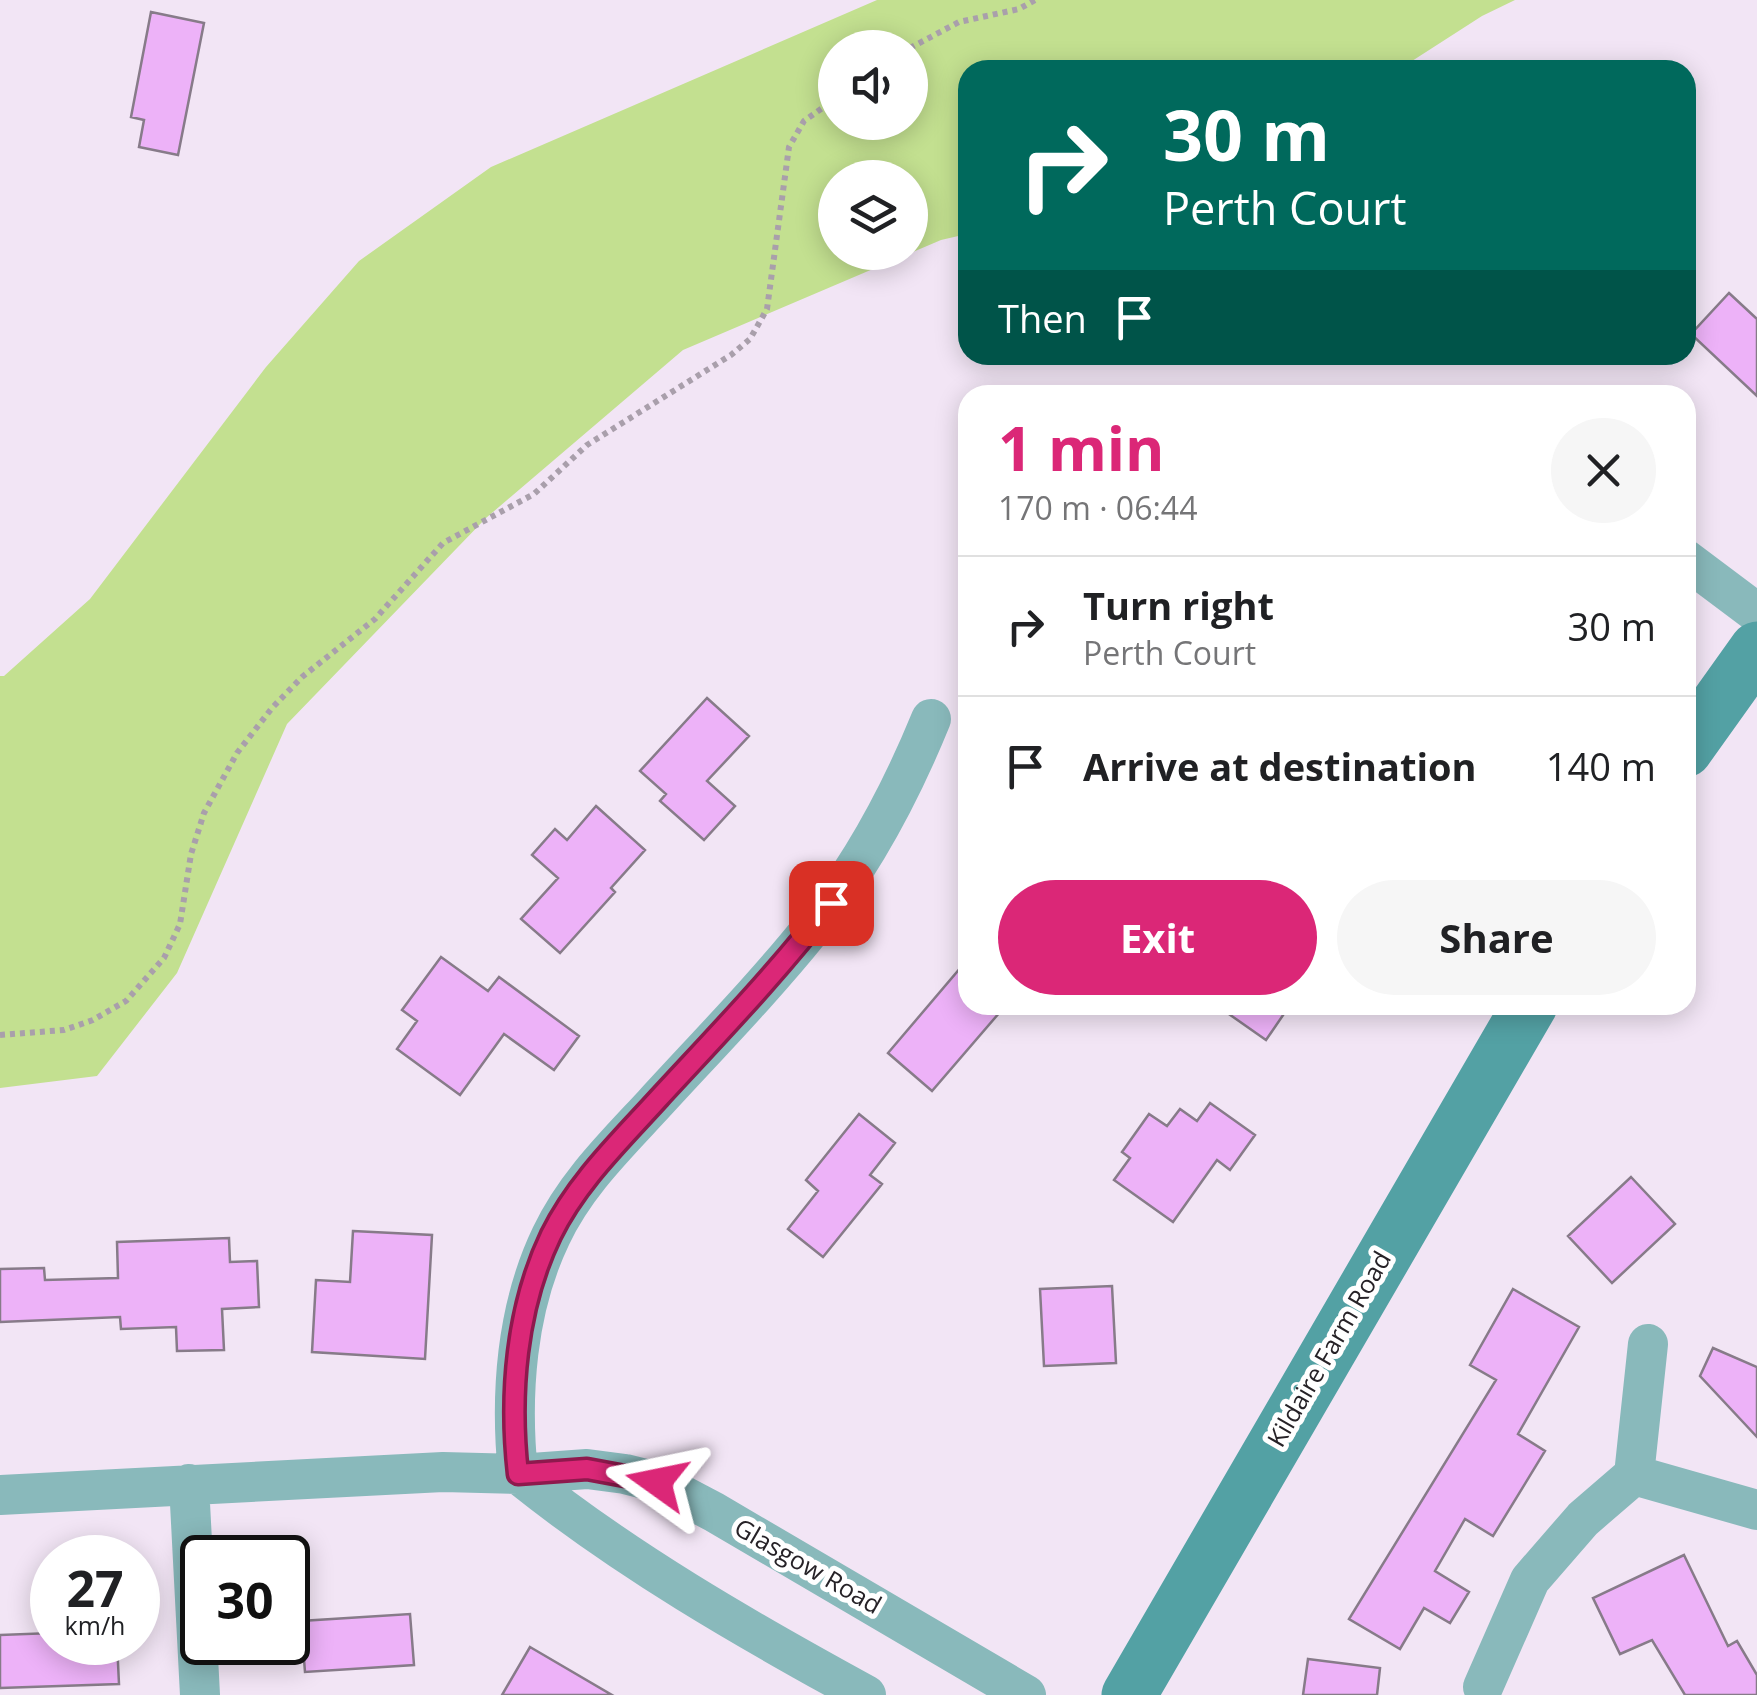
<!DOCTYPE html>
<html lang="en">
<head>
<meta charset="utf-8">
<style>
	:root { --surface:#fff; --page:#f6f6f6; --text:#202124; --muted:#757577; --line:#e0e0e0; --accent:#db2777 }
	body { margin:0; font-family:"Open Sans",sans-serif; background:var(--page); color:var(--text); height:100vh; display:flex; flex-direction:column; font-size:38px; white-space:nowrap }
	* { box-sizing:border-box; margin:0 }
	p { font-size:32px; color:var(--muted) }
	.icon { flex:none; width:55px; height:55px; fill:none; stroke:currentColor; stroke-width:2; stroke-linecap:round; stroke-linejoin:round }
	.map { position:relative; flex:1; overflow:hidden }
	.sheet { position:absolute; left:958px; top:385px; width:738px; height:630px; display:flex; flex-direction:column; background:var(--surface); border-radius:30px; box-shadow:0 5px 25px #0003 }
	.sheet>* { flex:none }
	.hud { position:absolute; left:958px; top:60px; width:738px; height:305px; border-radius:30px; box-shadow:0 5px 25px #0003; background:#00695c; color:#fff; overflow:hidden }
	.buttons { position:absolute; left:818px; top:30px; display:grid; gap:20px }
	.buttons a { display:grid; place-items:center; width:110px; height:110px; border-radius:50%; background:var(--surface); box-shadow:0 5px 25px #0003; font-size:50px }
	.speed { position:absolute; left:30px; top:1535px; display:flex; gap:20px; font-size:50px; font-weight:700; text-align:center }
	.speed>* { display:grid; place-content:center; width:130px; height:130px; border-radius:50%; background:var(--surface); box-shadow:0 5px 25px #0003; line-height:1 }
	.speed small { font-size:25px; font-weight:400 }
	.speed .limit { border:5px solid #111; border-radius:15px; background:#fff; color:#111 }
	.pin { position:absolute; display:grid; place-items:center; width:85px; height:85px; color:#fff; margin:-42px; border-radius:20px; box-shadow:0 5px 15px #0006 }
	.me { position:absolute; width:110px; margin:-55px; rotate:282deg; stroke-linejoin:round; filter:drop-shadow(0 0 8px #0008) }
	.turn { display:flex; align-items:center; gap:35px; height:210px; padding:0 40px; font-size:45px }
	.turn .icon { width:130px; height:130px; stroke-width:2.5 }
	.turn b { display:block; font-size:70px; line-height:85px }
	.then { display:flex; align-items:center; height:95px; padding:0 40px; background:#0003; gap:20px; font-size:38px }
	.round { display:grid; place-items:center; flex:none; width:105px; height:105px; border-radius:52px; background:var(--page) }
	.summary { display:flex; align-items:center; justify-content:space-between; height:170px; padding:0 40px }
	h1 { font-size:60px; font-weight:700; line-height:75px; color:var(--accent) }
	.button { display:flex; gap:20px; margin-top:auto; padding:20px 40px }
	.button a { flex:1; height:115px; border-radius:60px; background:var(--accent); color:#fff; font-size:40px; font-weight:700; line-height:115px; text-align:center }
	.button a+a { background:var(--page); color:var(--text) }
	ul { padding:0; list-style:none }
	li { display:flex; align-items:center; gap:30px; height:140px; padding:0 40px; border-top:2px solid var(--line) }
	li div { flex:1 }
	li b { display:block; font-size:38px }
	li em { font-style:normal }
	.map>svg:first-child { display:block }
	.green { fill:#c3e090; fill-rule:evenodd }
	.building { fill:#edb2f8; stroke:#877b89; stroke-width:2.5 }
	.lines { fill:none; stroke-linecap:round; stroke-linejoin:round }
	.path { stroke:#a99fab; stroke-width:6; stroke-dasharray:5 5; stroke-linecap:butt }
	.minor { stroke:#89b9bb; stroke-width:40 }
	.secondary { stroke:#53a1a4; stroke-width:55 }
	.route-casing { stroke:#8e194d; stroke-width:25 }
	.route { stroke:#db2777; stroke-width:18 }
	.labels { text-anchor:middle; stroke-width:10; stroke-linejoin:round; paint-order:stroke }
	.street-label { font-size:25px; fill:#262227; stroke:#fff }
</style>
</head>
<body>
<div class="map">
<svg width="1757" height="1695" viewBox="0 0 1757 1695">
	<rect width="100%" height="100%" fill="#f2e5f5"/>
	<!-- green -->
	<path class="green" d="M877 0H1515L1482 16 1398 70H968L967 234 941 240 683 350 486 518 287 724 177 973 97 1076 0 1088V676H4L90 599 266 367 359 261 491 167ZM835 48H910V122H835ZM835 178H910V252H835Z"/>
	<!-- building -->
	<path class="building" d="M151 12 204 23 178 155 139 147 144 120 131 117Z
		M1729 293 1757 319V396L1691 334Z
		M707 698 749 736 707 781 735 806 704 840 660 801 666 794 640 771Z
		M596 806 645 850 611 888 615 892 560 953 521 919 558 878 532 855 555 829 567 840Z
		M441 957 488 991 499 977 579 1036 554 1070 504 1034 460 1095 397 1049 417 1021 402 1010Z
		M968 959V1005H1006L932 1091 888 1053Z
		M1216 1005H1290L1266 1040Z
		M1210 1103 1255 1135 1230 1170 1217 1160 1173 1222 1114 1180 1130 1158 1122 1152 1149 1114 1167 1126 1180 1109 1197 1121Z
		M859 1114 895 1143 870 1175 882 1184 823 1257 788 1229 818 1191 806 1180Z
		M1631 1177 1675 1224 1612 1283 1568 1236Z
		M353 1231 432 1235 425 1359 312 1352 316 1280 350 1282Z
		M229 1238 230 1262 257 1261 259 1307 222 1309 224 1350 177 1351 176 1327 121 1329 120 1317 0 1322V1269L44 1268 45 1280 118 1278 117 1242Z
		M1112 1286 1116 1363 1044 1366 1040 1289Z
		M1513 1289 1579 1327 1518 1434 1545 1451 1493 1536 1465 1519 1435 1571 1469 1592 1450 1623 1424 1608 1400 1649 1349 1619 1496 1380 1470 1365Z
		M1713 1348 1757 1367V1437L1700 1376Z
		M1684 1555 1728 1646 1737 1641 1757 1675V1695H1685L1652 1640 1620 1654 1593 1598Z
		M410 1614 414 1665 305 1672 301 1621Z
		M52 1633V1642H117L119 1684 0 1688V1635Z
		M530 1647 612 1695H502Z
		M1308 1659 1380 1668 1377 1695H1303Z"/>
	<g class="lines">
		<!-- path -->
		<path class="path" d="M910 48 959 22 1019 9 1035 0
			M0 1035 64 1030 93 1020 126 1001 164 958 180 924 191 854 204 813 237 753 272 708 302 677 375 619 443 543 534 494 587 445 731 355 750 339 767 309 789 147 804 121 835 99"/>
		<!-- minor -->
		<path class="minor" d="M1685 559 1757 613
			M518 1474C510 1395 516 1309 551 1236 575 1185 615 1146 653 1105 706 1047 762 990 811 929 863 865 900 795 931 719
			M518 1474C625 1560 745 1629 866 1695
			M1634 1475 1648 1344
			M189 1484 200 1695
			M0 1495 443 1472 518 1474 587 1469 625 1474 657 1482 714 1512 1026 1695
			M1483 1687 1530 1580 1583 1519 1634 1475 1757 1510"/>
		<!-- secondary -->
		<path class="secondary" d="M1685 750 1757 649
			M1129 1695 1530 1005"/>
	</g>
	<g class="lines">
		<defs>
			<path id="route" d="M657 1482 587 1469 518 1474C509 1395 516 1308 551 1235 577 1182 620 1141 659 1098 718 1034 778 972 831 903"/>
		</defs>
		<!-- route casing -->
		<use href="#route" class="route-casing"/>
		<!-- route -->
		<use href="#route" class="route"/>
	</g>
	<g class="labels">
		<!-- street labels -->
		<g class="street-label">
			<text transform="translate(1329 1349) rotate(-60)" y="9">Kildaire Farm Road</text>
			<text transform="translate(808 1566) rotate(30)" y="9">Glasgow Road</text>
		</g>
	</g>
</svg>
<div class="buttons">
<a><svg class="icon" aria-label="sound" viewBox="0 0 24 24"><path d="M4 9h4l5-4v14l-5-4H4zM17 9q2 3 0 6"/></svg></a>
<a><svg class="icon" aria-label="layers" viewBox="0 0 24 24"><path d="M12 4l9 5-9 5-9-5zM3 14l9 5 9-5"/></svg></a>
</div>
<div class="speed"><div>27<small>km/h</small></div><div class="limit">30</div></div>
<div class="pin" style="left:831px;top:903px;background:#d93025"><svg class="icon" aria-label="arrive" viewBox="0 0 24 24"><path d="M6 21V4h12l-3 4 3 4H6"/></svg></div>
<svg class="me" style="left:657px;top:1482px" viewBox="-20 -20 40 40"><path d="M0-17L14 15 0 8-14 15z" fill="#db2777" stroke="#fff" stroke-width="4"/></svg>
<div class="hud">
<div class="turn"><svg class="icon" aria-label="right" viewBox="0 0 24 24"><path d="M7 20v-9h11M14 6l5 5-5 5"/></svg><div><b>30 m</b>Perth Court</div></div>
<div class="then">Then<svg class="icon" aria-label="arrive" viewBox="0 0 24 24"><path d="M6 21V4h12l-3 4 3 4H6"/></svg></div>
</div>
<section class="sheet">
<div class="summary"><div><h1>1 min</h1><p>170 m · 06:44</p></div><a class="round"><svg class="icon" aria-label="close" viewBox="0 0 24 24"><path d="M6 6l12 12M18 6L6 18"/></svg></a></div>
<ul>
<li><svg class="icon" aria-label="right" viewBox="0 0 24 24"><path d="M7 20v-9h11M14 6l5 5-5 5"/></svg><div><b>Turn right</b><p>Perth Court</p></div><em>30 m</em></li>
<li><svg class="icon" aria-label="arrive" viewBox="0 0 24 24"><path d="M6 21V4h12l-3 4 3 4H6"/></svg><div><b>Arrive at destination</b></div><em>140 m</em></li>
</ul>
<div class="button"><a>Exit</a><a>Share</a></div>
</section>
</div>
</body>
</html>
